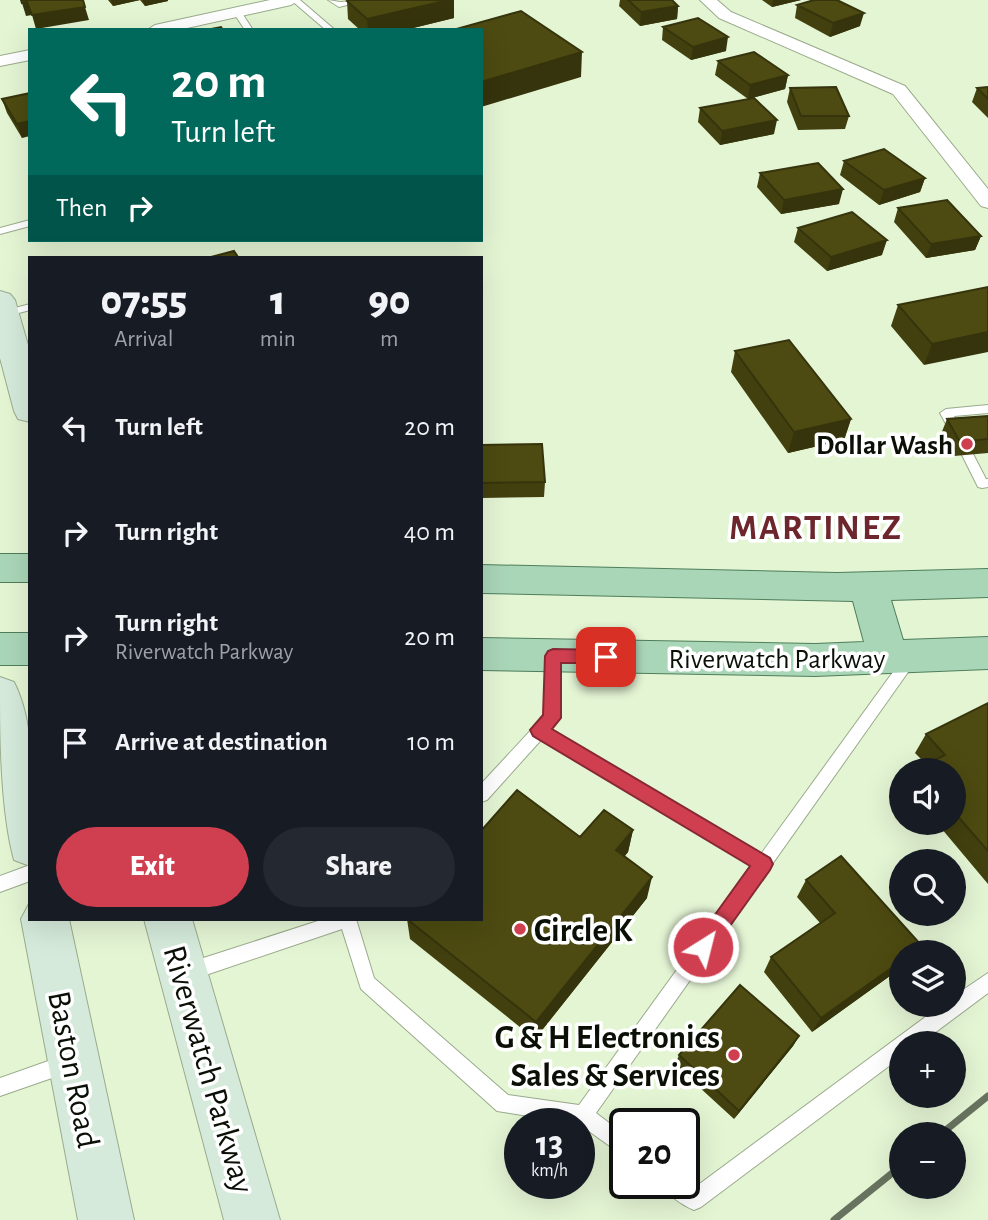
<!DOCTYPE html>
<html lang="en">
<head>
<meta charset="utf-8">
<style>
	:root { --surface:#171b24; --page:#242831; --text:#f1f3f6; --muted:#9ea1a6; --accent:#cf3f50 }
	body { margin:0; font-family:"Alegreya Sans",sans-serif; background:var(--page); color:var(--text); height:100vh; display:flex; flex-direction:column; font-size:26px; white-space:nowrap }
	* { box-sizing:border-box; margin:0 }
	p { font-size:23px; color:var(--muted) }
	.icon { flex:none; width:38px; height:38px; fill:none; stroke:currentColor; stroke-width:2; stroke-linecap:round; stroke-linejoin:round }
	.map { position:relative; flex:1; overflow:hidden }
	.drawer { position:absolute; left:28px; top:256px; width:455px; height:665px; display:flex; flex-direction:column; background:var(--surface); border-radius:0px; box-shadow:0 7px 28px #0002 }
	.drawer>* { flex:none }
	.top-card { position:absolute; left:28px; top:28px; width:455px; height:214px; border-radius:0px; box-shadow:0 7px 28px #0002; background:#00695c; color:#fff; overflow:hidden }
	.fabs { position:absolute; left:889px; top:758px; display:grid; gap:14px }
	.fabs a { display:grid; place-items:center; width:77px; height:77px; border-radius:50%; background:var(--surface); box-shadow:0 7px 28px #0002; font-size:35px }
	.speed { position:absolute; left:504px; top:1108px; display:flex; gap:14px; font-size:35px; font-weight:700; text-align:center }
	.speed>* { display:grid; place-content:center; width:91px; height:91px; border-radius:50%; background:var(--surface); box-shadow:0 7px 28px #0002; line-height:1 }
	.speed small { font-size:18px; font-weight:400 }
	.speed .limit { border:4px solid #111; border-radius:10px; background:#fff; color:#111 }
	.pin { position:absolute; display:grid; place-items:center; width:60px; height:60px; color:#fff; margin:-30px; border-radius:14px; box-shadow:0 4px 10px #0006 }
	.me { position:absolute; width:77px; margin:-38px; rotate:36deg; stroke-linejoin:round; filter:drop-shadow(0 0 5px #0008) }
	.turn { display:flex; align-items:center; gap:24px; height:147px; padding:0 28px; font-size:32px }
	.turn .icon { width:91px; height:91px; stroke-width:2.5 }
	.turn b { display:block; font-size:49px; line-height:60px }
	.then { display:flex; align-items:center; height:66px; padding:0 28px; background:#0003; gap:14px; font-size:26px }
	.eta { display:flex; justify-content:space-evenly; align-items:center; height:119px; text-align:center }
	.eta b { font-size:42px; font-weight:800; line-height:49px }
	.action { display:flex; gap:14px; margin-top:auto; padding:14px 28px }
	.action a { flex:1; height:80px; border-radius:42px; background:var(--accent); color:#fff; font-size:28px; font-weight:800; line-height:80px; text-align:center }
	.action a+a { background:var(--page); color:var(--text) }
	ul { padding:0; list-style:none }
	li { display:flex; align-items:center; gap:21px; height:105px; padding:0 28px }
	li div { flex:1 }
	li b { display:block; font-size:26px }
	li em { font-style:normal }
	.map>svg:first-child { display:block }
	.lines { fill:none; stroke-linecap:round; stroke-linejoin:round }
	.lane-casing { stroke:#9aab8c; stroke-width:2 }
	.street-casing { stroke:#9aab8c; stroke-width:2 }
	.secondary-casing { stroke:#9aab8c; stroke-width:2 }
	.primary-casing { stroke:#4e7e5a; stroke-width:2 }
	.lane { fill:#fff; fill-rule:evenodd }
	.street { fill:#fff; fill-rule:evenodd }
	.secondary { fill:#d5eadb; fill-rule:evenodd }
	.primary { fill:#aad6b8; fill-rule:evenodd }
	.rail { stroke:#68735f; stroke-width:7 }
	.wall { fill:#42400f }
	.shaded-wall { fill:#36340c }
	.building { fill:#4d4b11; stroke:#36340c; stroke-width:2 }
	.route { fill:#cf3f50; stroke:#872934; stroke-width:2 }
	.poi-dot { fill:#cf3f50; stroke:#fff; stroke-width:2.5 }
	.labels { text-anchor:middle; stroke-width:7; stroke-linejoin:round; paint-order:stroke }
	.poi-label { font-size:28px; font-weight:bold; fill:#0a1006; stroke:#fff; text-anchor:end }
	.street-label { font-size:28px; fill:#0a1006; stroke:#fff }
	.near-poi-label { font-size:33px; font-weight:bold; fill:#0a1006; stroke:#fff; text-anchor:start }
	.near-street-label { font-size:33px; fill:#0a1006; stroke:#fff }
	.district-label { font-size:35px; font-weight:bold; letter-spacing:2px; fill:#6c262c; stroke:#fff }
</style>
</head>
<body>
<div class="map">
<svg width="988" height="1220" viewBox="0 0 988 1220">
	<rect width="100%" height="100%" fill="#e4f5d4"/>
	<g class="lines">
		<defs>
			<path id="lane" d="M291 0H300L335 30H326Z
				M328 0 340 2 368 0 339 7Z
				M237 10H240L253 30H245L233 12Z
				M30 220V226L0 234V228Z
				M30 304V310L4 317 0 316V312Z
				M988 405V413L954 416 962 432 956 436 952 435 940 413 946 409Z
				M968 451 972 452 986 479H988V487L982 488 978 487 962 455Z
				M553 650 558 652 560 656V718L550 730 761 854 906 654H916L918 658 596 1113 625 1135V1157L579 1124 497 1111 361 989 342 929 188 981 182 978 179 972 182 966 188 963 324 919H356L374 978 508 1095 579 1105 752 866 541 740 487 800 481 802V784L544 716 546 656 548 652Z
				M30 865V881L0 892V876Z
				M988 973V993L921 1043H901V1057L701 1207 694 1210C682 1205 667 1195 662 1183H684V1180L694 1188 943 1004H954V996Z
				M68 1054 75 1056 77 1063 75 1070 0 1096V1078Z"/>
			<path id="street" d="M270 0H299L291 5 178 30H147L155 25Z
				M700 0H717L731 12 905 86 988 189V208L981 206 893 94 719 18Z
				M30 50V60L0 66V56Z"/>
			<path id="secondary" d="M0 291 10 294 15 300 30 352V422L18 419 14 411 0 358Z
				M0 677 14 682C40 733 30 810 30 866L14 860C0 808 0 734 0 677Z
				M30 902V919H69L134 1220H78L21 919Z
				M144 919H192L280 1220H224Z"/>
			<path id="primary" d="M0 554H30V582H0Z
				M481 565 837 573 988 569V597L891 600 903 640 988 637V669L815 676 481 670V638L815 644 864 642 853 601 481 593Z
				M0 633H30V665H0Z"/>
		</defs>
		<!-- lane casing -->
		<use href="#lane" class="lane-casing"/>
		<!-- street casing -->
		<use href="#street" class="street-casing"/>
		<!-- secondary casing -->
		<use href="#secondary" class="secondary-casing"/>
		<!-- primary casing -->
		<use href="#primary" class="primary-casing"/>
		<!-- lane -->
		<use href="#lane" class="lane"/>
		<!-- street -->
		<use href="#street" class="street"/>
		<!-- secondary -->
		<use href="#secondary" class="secondary"/>
		<!-- primary -->
		<use href="#primary" class="primary"/>
		<!-- rail -->
		<path class="rail" d="M941 1134 988 1096
			M834 1220 901 1166"/>
	</g>
	<!-- wall -->
	<path class="wall" d="M108 0H168V1L145 6 140 0 113 6Z
		M349 0H454V18L405 30H360L348 19 347 1Z
		M620 0H672L678 6 677 19 640 26 619 6Z
		M762 0H801L772 7Z
		M797 5 860 26 830 37 795 18Z
		M663 27 726 51 691 60 662 40Z
		M718 61 788 75 785 89 748 99 715 75Z
		M988 87V118L972 102 977 88Z
		M790 88 849 116 845 129 798 130 787 102Z
		M30 93 22 138 7 113 2 99Z
		M700 108 774 134 720 145 698 122Z
		M844 161 925 178 920 192 879 205 840 175Z
		M760 173 839 204 781 214 757 187Z
		M898 208 981 236 975 250 926 258 894 222Z
		M798 228 882 255 827 271 794 242Z
		M988 287 924 365 891 326 898 305Z
		M735 351 851 419 844 440 788 453 731 372Z
		M988 416V453L954 456 941 434 947 419Z
		M481 445 545 482 544 497 481 498Z
		M988 703V884L936 822H954V770H916L926 764 915 753 926 734Z
		M633 830 628 852 624 857 647 898 535 1039 410 939 407 919 580 837Z
		M806 880 922 946 917 952H901V968L812 1032 764 972 771 957 820 923 797 897Z
		M799 1036 793 1046 734 1119 675 1065 679 1055Z"/>
	<!-- shaded-wall -->
	<path class="shaded-wall" d="M111 0H140L113 6Z
		M143 0H168V1L145 6Z
		M449 0H454V18L405 30H368L367 19Z
		M773 0H801L772 7Z
		M27 2 32 15 26 16 22 3Z
		M678 6 677 19 640 26 641 12Z
		M85 7 89 20 36 29 32 15Z
		M864 13 860 26 830 37 833 23Z
		M728 37 726 51 691 60 693 47Z
		M582 52 581 77 481 107V82Z
		M788 75 785 89 748 99 750 85Z
		M777 120 774 134 720 145 722 131Z
		M30 121V136L22 138 17 124Z
		M925 178 920 192 879 205 884 190Z
		M843 189 839 204 781 214 784 200Z
		M981 236 975 250 926 258 931 244Z
		M887 240 882 255 827 271 831 257Z
		M988 332V352L924 365 932 344Z
		M851 419 844 440 788 453 794 432Z
		M633 830 628 852 612 872 616 850Z
		M652 877 647 898 535 1039 536 1022Z
		M901 961V968L812 1032 821 1018Z
		M799 1036 793 1046 734 1119 739 1111Z"/>
	<!-- building -->
	<path class="building" d="M21 0H83L85 7 32 15 27 2 22 3Z
		M349 0H449L367 19 347 1Z
		M628 0H672L678 6 641 12Z
		M814 0H837L864 13 833 23 797 5Z
		M521 11 582 52 481 82V30H453Z
		M698 18 728 37 693 47 663 27Z
		M221 27 223 30H206Z
		M754 52 788 75 750 85 718 61Z
		M836 87 849 116H801L790 88Z
		M988 87V99L977 88Z
		M30 93V121L17 124 2 99Z
		M754 98 777 120 722 131 700 108Z
		M884 149 925 178 884 190 844 161Z
		M818 163 843 189 784 200 760 173Z
		M947 200 981 236 931 244 898 208Z
		M852 212 887 240 831 257 798 228Z
		M234 251 238 257H211Z
		M988 287V332L932 344 898 305Z
		M789 340 851 419 794 432 735 351Z
		M988 416V439L960 442 947 419Z
		M542 444 545 482 481 483V445Z
		M988 703V851L954 812V770H918L917 769 945 755 926 734Z
		M517 790 580 837 604 810 633 830 616 850 652 877 536 1022 407 919H481V831Z
		M841 856 922 946 913 952H901V961L821 1018 771 957 835 913 806 880Z
		M740 985 799 1036 739 1111 679 1055Z"/>
	<!-- route -->
	<path class="route" d="M553 649 606 650 611 652 614 657 611 661 606 663H561V718L552 729 770 858 773 864 770 870 710 954 703 957 696 954 693 947 696 941 750 866 533 736 530 730 543 715 545 656 548 651Z"/>
	<!-- markers -->
	<g class="poi-dot">
		<circle cx="967" cy="444" r="7"/>
		<circle cx="520" cy="929" r="7"/>
		<circle cx="734" cy="1055" r="7"/>
	</g>
	<g class="labels">
		<!-- poi labels -->
		<g class="poi-label">
			<text x="953" y="454">Dollar Wash</text>
		</g>
		<!-- street labels -->
		<g class="street-label">
			<text x="777" y="668">Riverwatch Parkway</text>
		</g>
		<!-- near-poi labels -->
		<g class="near-poi-label">
			<text x="534" y="941">Circle K</text>
			<text x="720" y="1048" text-anchor="end">G &amp; H Electronics<tspan x="720" dy="38">Sales &amp; Services</tspan></text>
		</g>
		<!-- near-street labels -->
		<g class="near-street-label">
			<text transform="translate(75 1069) rotate(79)" y="12">Baston Road</text>
			<text transform="translate(210 1069) rotate(74)" y="12">Riverwatch Parkway</text>
		</g>
		<!-- district labels -->
		<g class="district-label">
			<text x="816" y="539">MARTINEZ</text>
		</g>
	</g>
</svg>
<div class="fabs">
<a><svg class="icon" aria-label="sound" viewBox="0 0 24 24"><path d="M4 9h4l5-4v14l-5-4H4zM17 9q2 3 0 6"/></svg></a>
<a><svg class="icon" aria-label="search" viewBox="0 0 24 24"><circle cx="10" cy="10" r="6"/><path d="M15 15l6 6"/></svg></a>
<a><svg class="icon" aria-label="layers" viewBox="0 0 24 24"><path d="M12 4l9 5-9 5-9-5zM3 14l9 5 9-5"/></svg></a>
<a>+</a>
<a>−</a>
</div>
<div class="speed"><div>13<small>km/h</small></div><div class="limit">20</div></div>
<div class="pin" style="left:606px;top:657px;background:#d93025"><svg class="icon" aria-label="arrive" viewBox="0 0 24 24"><path d="M6 21V4h12l-3 4 3 4H6"/></svg></div>
<svg class="me" style="left:703px;top:947px" viewBox="-20 -20 40 40"><circle r="17" fill="#cf3f50" stroke="#fff" stroke-width="3"/><path d="M0-11L8 9 0 5-8 9z" fill="#fff"/></svg>
<div class="top-card">
<div class="turn"><svg class="icon" aria-label="left" viewBox="0 0 24 24"><path d="M17 20v-9H6M10 6l-5 5 5 5"/></svg><div><b>20 m</b>Turn left</div></div>
<div class="then">Then<svg class="icon" aria-label="right" viewBox="0 0 24 24"><path d="M7 20v-9h11M14 6l5 5-5 5"/></svg></div>
</div>
<section class="drawer">
<div class="eta">
<div><b>07:55</b><p>Arrival</p></div>
<div><b>1</b><p>min</p></div>
<div><b>90</b><p>m</p></div>
</div>
<ul>
<li><svg class="icon" aria-label="left" viewBox="0 0 24 24"><path d="M17 20v-9H6M10 6l-5 5 5 5"/></svg><div><b>Turn left</b></div><em>20 m</em></li>
<li><svg class="icon" aria-label="right" viewBox="0 0 24 24"><path d="M7 20v-9h11M14 6l5 5-5 5"/></svg><div><b>Turn right</b></div><em>40 m</em></li>
<li><svg class="icon" aria-label="right" viewBox="0 0 24 24"><path d="M7 20v-9h11M14 6l5 5-5 5"/></svg><div><b>Turn right</b><p>Riverwatch Parkway</p></div><em>20 m</em></li>
<li><svg class="icon" aria-label="arrive" viewBox="0 0 24 24"><path d="M6 21V4h12l-3 4 3 4H6"/></svg><div><b>Arrive at destination</b></div><em>10 m</em></li>
</ul>
<div class="action"><a>Exit</a><a>Share</a></div>
</section>
</div>
</body>
</html>
